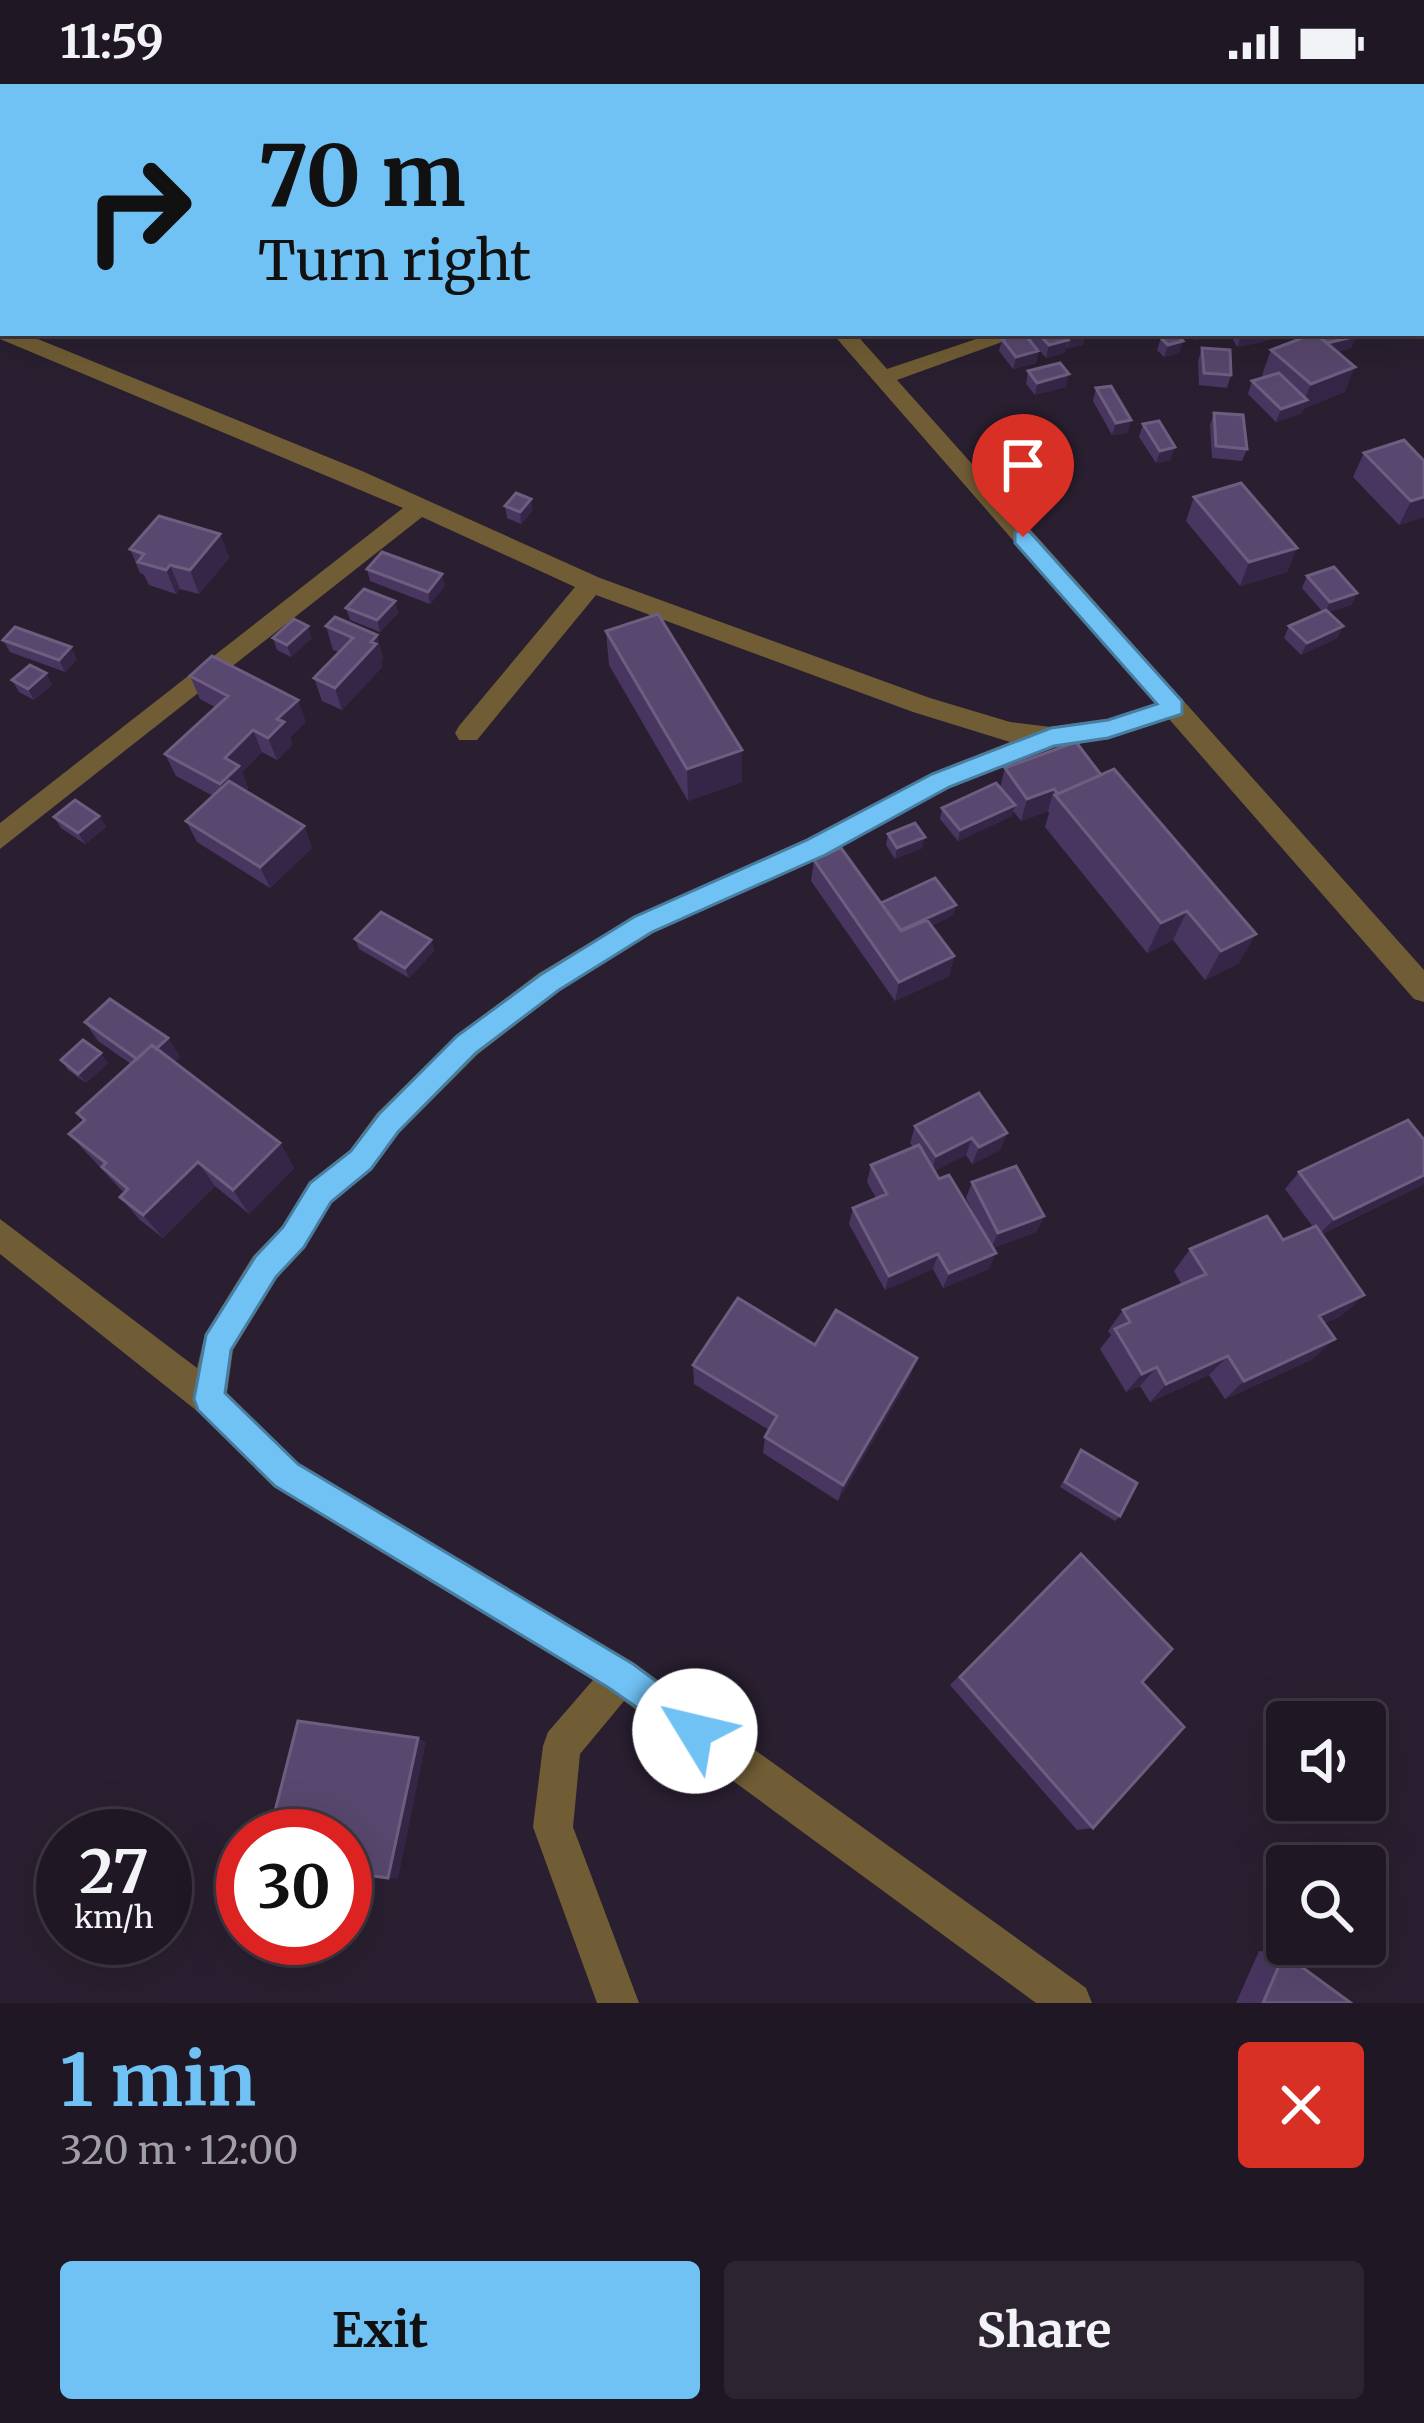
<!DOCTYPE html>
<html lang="en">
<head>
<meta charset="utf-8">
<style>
	:root { --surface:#1f1724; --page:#2c2431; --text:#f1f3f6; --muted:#a19fa6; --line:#3c3641; --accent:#70c1f4 }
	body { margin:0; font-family:Merriweather,serif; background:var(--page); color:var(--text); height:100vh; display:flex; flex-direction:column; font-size:45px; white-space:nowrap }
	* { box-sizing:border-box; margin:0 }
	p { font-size:39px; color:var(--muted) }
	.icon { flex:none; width:66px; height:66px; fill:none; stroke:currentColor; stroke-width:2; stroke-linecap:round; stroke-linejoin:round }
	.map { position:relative; height:1919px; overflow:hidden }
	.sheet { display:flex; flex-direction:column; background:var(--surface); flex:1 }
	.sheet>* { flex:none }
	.banner { position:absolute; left:0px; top:0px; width:1425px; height:252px; box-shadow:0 12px 48px #0002,0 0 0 3px var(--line); background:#70c1f4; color:#111; overflow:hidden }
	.tools { position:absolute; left:1266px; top:1617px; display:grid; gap:24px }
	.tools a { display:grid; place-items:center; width:120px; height:120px; border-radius:12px; background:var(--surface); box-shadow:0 12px 48px #0002,0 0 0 3px var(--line); font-size:60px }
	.speed { position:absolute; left:36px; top:1725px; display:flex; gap:24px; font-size:60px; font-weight:700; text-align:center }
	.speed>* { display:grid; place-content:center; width:156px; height:156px; border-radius:50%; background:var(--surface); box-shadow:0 12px 48px #0002,0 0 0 3px var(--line); line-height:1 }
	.speed small { font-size:30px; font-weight:400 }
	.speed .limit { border:18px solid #d22; background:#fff; color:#111 }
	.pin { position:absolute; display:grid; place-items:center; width:102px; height:102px; color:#fff; margin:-123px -51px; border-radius:50% 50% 50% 0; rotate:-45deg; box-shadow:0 0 12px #0007 }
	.pin .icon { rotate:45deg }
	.me { position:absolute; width:132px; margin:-66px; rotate:306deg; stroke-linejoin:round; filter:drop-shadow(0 0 9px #0008) }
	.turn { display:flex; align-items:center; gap:42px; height:252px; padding:0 60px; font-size:54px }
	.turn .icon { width:156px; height:156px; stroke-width:2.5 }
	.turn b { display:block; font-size:84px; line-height:102px }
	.round { display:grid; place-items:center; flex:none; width:126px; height:126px; border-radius:12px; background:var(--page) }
	.headline { display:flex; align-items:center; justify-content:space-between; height:204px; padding:0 60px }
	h1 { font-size:72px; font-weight:700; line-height:90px; color:var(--accent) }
	.action { display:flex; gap:24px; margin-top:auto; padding:24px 60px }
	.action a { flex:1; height:138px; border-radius:12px; background:var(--accent); color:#111; font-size:48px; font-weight:700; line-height:138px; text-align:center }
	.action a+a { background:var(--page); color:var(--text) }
	.status { display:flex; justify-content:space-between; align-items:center; height:84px; padding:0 60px; background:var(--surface); direction:ltr }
	.status svg { height:33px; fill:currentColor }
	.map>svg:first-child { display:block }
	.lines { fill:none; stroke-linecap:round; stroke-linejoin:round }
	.service { fill:#705d35; fill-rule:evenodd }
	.minor { fill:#705d35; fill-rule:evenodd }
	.wall { fill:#483660 }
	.shaded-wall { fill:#352647 }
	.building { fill:#58476e; stroke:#6d5e80; stroke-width:3 }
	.route { fill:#70c1f4; stroke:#497d9f; stroke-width:3 }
</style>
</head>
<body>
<div class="status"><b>11:59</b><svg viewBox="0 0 49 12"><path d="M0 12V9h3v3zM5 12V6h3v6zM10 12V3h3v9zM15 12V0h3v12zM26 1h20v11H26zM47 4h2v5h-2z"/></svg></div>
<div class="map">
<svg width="1424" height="1919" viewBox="0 0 1424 1919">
	<rect width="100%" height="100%" fill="#291f30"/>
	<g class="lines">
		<!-- service -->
		<path class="service" d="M99 0H121L118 3H97Z"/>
		<!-- minor -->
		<path class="minor" d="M606 0H625L627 3H608Z
			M1422 199H1424V213H1422Z
			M0 243 3 249H23L362 387 600 494 930 614 1010 638 1051 643 1109 635 1156 620 832 249H855L887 285 994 249H1027L897 296 1424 886V918L1414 915 1169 635 1109 655 1054 663 950 703 826 771 653 849 559 907 478 970 399 1049 372 1086 331 1118 305 1164 277 1194 233 1266 227 1309 298 1379 634 1579 1086 1904 1092 1919H1036L624 1617 580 1670 573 1743 639 1919H597L533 1743 543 1662 548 1648 593 1596 274 1403 197 1327 0 1170V1135L197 1284 205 1250 253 1172 283 1142 309 1098 350 1066 377 1029 456 952 539 889 633 833 806 755 932 689 1010 658 913 628 596 511 477 656H459L455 649 459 642 575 503 422 433 0 765V739L403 424 0 255Z"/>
	</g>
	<!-- wall -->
	<path class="wall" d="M804 0H872L863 3H807Z
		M1290 0H1373L1377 3H1294Z
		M1032 249H1086L1083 261 1066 264 1065 269 1046 274 1030 256Z
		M1235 249H1280L1279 254 1237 263 1233 256Z
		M1161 254 1183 257 1179 269 1164 273 1157 266Z
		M1002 255 1038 267 1036 279 1013 285 999 267Z
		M1202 264 1231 291 1227 304 1199 301 1198 277Z
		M1351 264 1338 268 1345 308 1304 324 1302 329 1276 338 1248 310 1252 297 1265 293 1262 291 1271 266Z
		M1028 287 1066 303 1035 311 1026 300Z
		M1096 304 1131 336 1127 349 1112 351 1093 317Z
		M1214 329 1247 365 1242 377 1212 374 1210 341Z
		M1143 340 1171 376 1156 379 1139 353Z
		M1364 369 1424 377V433L1399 441 1353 393Z
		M1194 413 1297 464 1287 488 1240 502 1186 437Z
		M531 415 532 427 521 440 507 434 505 422Z
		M220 450 229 474 199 510 180 505 176 510 149 501 144 491 140 489 130 465Z
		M367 485 445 502 430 520 370 497Z
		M1307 492 1357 509 1351 521 1328 528 1343 542 1337 554 1301 571 1284 554 1289 542 1322 527 1302 504Z
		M395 517 398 529 380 548 350 536 346 524Z
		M326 542 377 551 383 575 381 578 382 583 342 626 322 617 314 594 339 568 333 566Z
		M606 547 742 666V698L688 717 609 581Z
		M273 554H312L291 573 277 566Z
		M3 556 77 575 65 588 10 568Z
		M46 589 52 601 34 616 19 608 12 596Z
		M190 592 306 638 290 653 292 661 277 676 262 668 242 688 248 704 245 707 304 742 312 764 270 804 197 758 186 737 213 712 176 692 165 670 215 623 200 615Z
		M1076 658 1239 879 1205 896 1173 856 1147 869 1045 743 1049 729 1048 727 1021 737 1013 727 1012 732 958 757 940 735 942 724 1000 704 1005 684Z
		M99 732 106 743 85 760 61 744 54 733Z
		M888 750 925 753 922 764 895 775 886 761Z
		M814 776 881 819 956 821 953 831 931 842 954 872 949 892 895 917 811 797Z
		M355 855 431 856 434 867 409 894 359 865Z
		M85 938 168 954 180 973 174 978 280 1059 294 1084 249 1130 215 1102 163 1154 140 1136 120 1113 124 1109 69 1050 84 1037 77 1029 131 980 98 957Z
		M61 976 108 979 86 999 68 986Z
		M915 1042 1007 1049 1000 1066 972 1080 966 1071 934 1087 981 1145 966 1114 972 1098 1044 1132 1036 1148 993 1164 989 1185 943 1204 933 1185 885 1206 849 1140 853 1124 876 1114 867 1098 871 1081 914 1064 910 1059Z
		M1424 1056V1100L1322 1150 1364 1211 1341 1232 1324 1239 1313 1275 1225 1315 1209 1291 1150 1318 1140 1302 1126 1308 1100 1265 1111 1251 1108 1247 1123 1226 1182 1201 1174 1187 1190 1165 1283 1156 1313 1143 1285 1105 1299 1088Z
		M815 1261 910 1293 838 1417 763 1369 765 1353 769 1346 694 1300 693 1281Z
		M1081 1366 1120 1432 1115 1437 1060 1403Z
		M1081 1470 1142 1598 1093 1744 1077 1746 950 1601Z
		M1259 1867 1284 1870 1351 1919H1236Z"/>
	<!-- shaded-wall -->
	<path class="shaded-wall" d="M0 0H18L20 3H3V9L0 10Z
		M730 0H763L762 3H720Z
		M822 0H872L863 3H822Z
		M1086 249 1083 261 1067 265 1070 253Z
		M1196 249H1222L1193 257Z
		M1247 249H1280L1279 254 1237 263 1242 250Z
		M1357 252 1351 264 1318 273 1323 260Z
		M1068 256 1065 269 1046 274 1049 261Z
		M1183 257 1179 269 1164 273 1168 261Z
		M1038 267 1036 279 1013 285 1016 273Z
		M1355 283 1345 308 1304 324 1302 329 1276 338 1281 325 1304 317 1311 300Z
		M1069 290 1066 303 1035 311 1037 299Z
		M1131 336 1127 349 1112 351 1116 339Z
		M1175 363 1171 376 1156 379 1160 367Z
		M1424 413V433L1399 441 1411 417Z
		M531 415 532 427 521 440 520 428Z
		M220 450 229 474 199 510 190 486Z
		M1297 464 1287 488 1240 502 1249 478Z
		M170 481 180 505 176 510 166 486Z
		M442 490 445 502 430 520 428 508Z
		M1357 509 1351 521 1324 530 1330 518Z
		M395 517 398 529 380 548 377 536Z
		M308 542 312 554 291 573 287 561Z
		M1343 542 1337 554 1301 571 1307 559Z
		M377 551 383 575 381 578 382 583 342 626 335 604Z
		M71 563 77 575 65 588 59 576Z
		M46 589 52 601 34 616 28 605Z
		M298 616 306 638 290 653 292 661 277 676 268 654 277 635Z
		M253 646 262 668 242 688 248 704 230 722 220 700 225 674Z
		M742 666V698L688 717 687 685Z
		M1054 705 1048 727 1021 737 1027 715Z
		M1015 721 1012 732 958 757 960 746Z
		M99 732 106 743 85 760 78 749Z
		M304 742 312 764 270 804 260 783Z
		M925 753 922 764 895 775 897 764Z
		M956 821 953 831 899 857 901 846Z
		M1187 827 1173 856 1147 869 1161 839Z
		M1256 850 1239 879 1205 896 1221 867Z
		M431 856 434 867 409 894 405 884Z
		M954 872 949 892 895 917 899 898Z
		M168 954 180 973 154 997 141 979Z
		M101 969 108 979 86 999 78 990Z
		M1007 1049 1000 1066 972 1080 979 1063Z
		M972 1054 966 1071 931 1089 936 1072Z
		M280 1059 294 1084 249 1130 233 1106Z
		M198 1078 215 1102 163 1154 143 1131Z
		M1424 1091V1100L1319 1151 1334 1135Z
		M1044 1132 1036 1148 991 1165 998 1149Z
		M996 1169 989 1185 943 1204 949 1189Z
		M938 1170 933 1185 885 1206 889 1192Z
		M1364 1211 1341 1232 1298 1252 1319 1232Z
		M1335 1255 1313 1275 1225 1315 1244 1297Z
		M1228 1272 1209 1291 1150 1318 1166 1300Z
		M917 1274 910 1293 838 1417 843 1401Z
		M1157 1283 1140 1302 1126 1308 1142 1290Z
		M418 1654 426 1658 398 1795 388 1794Z"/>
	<!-- building -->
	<path class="building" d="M303 0H344L347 3H294Z
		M1010 0H1049L1052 3 999 2Z
		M1334 0H1373L1377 3H1338Z
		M3 34V50L0 51V35Z
		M1024 249 1038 267 1016 273 1002 255Z
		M1038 249H1061L1068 256 1049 261Z
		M1176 249 1183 257 1168 261 1161 254Z
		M1315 249 1355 283 1311 300 1271 266Z
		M1321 249H1354L1357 252 1327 259 1316 250Z
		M1202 264 1230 266 1231 291 1204 289Z
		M1060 279 1069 290 1037 299 1028 287Z
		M1279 289 1307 316 1281 325 1252 297Z
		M1111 302 1131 336 1116 339 1096 304Z
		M1214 329 1243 331 1247 365 1216 362Z
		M1159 337 1175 363 1160 367 1143 340Z
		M1404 356 1424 377V413L1411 417 1364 369Z
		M1241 399 1297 464 1249 478 1194 413Z
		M516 409 531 415 520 428 505 422Z
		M159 432 220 450 190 486 170 481 166 486 138 478 144 470 130 465Z
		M382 468 442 490 428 508 367 485Z
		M1334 483 1357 509 1330 518 1307 492Z
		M364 505 395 517 377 536 346 524Z
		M1326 526 1343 542 1307 559 1289 542Z
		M658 530 742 666 687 685 606 547Z
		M335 533 377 551 371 558 376 560 335 604 314 594 353 554 326 542Z
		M294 535 308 542 287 561 273 554Z
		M15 543 71 563 59 576 3 556Z
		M212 572 298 616 277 635 284 638 268 654 253 646 225 674 239 682 220 700 165 670 228 612 190 592Z
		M30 581 46 589 28 605 12 596Z
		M1076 658 1101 691 1058 710 1054 705 1027 715 1005 684Z
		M1114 685 1256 850 1221 867 1187 827 1161 839 1055 711Z
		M229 697 304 742 260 783 186 737Z
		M996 699 1015 721 960 746 942 724Z
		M75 716 99 732 78 749 54 733Z
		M915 739 925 753 897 764 888 750Z
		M841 764 901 847 927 836 954 872 899 898 814 776Z
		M935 794 956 821 901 846 881 819Z
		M381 828 431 856 405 884 355 855Z
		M110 915 168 954 156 965 152 961 137 975 85 938Z
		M83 956 101 969 78 990 61 976Z
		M152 961 280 1059 233 1106 198 1078 143 1131 120 1113 128 1105 102 1083 106 1079 69 1050 85 1036 77 1029Z
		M979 1009 1007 1049 979 1063 972 1054 936 1072 915 1042Z
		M1408 1036 1424 1056V1091L1334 1135 1299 1088Z
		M919 1061 939 1095 949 1091 996 1169 949 1189 938 1170 889 1192 853 1124 887 1110 871 1081Z
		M1016 1082 1044 1132 998 1149 972 1098Z
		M1267 1132 1283 1156 1316 1142 1364 1211 1319 1232 1335 1255 1244 1297 1228 1272 1166 1300 1157 1283 1142 1290 1115 1245 1130 1238 1123 1226 1206 1190 1190 1165Z
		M738 1214 815 1261 836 1226 917 1274 843 1401 765 1353 777 1332 693 1281Z
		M1081 1366 1137 1399 1120 1432 1065 1398Z
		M1081 1470 1172 1565 1142 1598 1184 1643 1093 1744 960 1593Z
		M298 1637 418 1654 388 1794 345 1788V1752H332L336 1736 275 1727Z
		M1284 1870 1351 1919H1263Z"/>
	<!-- route -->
	<path class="route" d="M1023 446 1030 448 1182 617V630L1108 654 1054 662 949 703 825 771 652 848 559 906 476 969 398 1048 371 1085 331 1118 304 1163 276 1193 231 1266 225 1309 298 1380 633 1580 707 1635 712 1647 707 1659 695 1664 609 1604 275 1402 198 1326 194 1315 206 1251 255 1173 283 1143 310 1099 351 1067 379 1030 457 952 540 891 634 833 807 756 932 690 1051 644 1108 636 1157 620 1015 459V448Z"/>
</svg>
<div class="tools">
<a><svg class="icon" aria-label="sound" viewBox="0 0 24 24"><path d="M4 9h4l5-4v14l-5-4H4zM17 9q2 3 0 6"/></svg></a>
<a><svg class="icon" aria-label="search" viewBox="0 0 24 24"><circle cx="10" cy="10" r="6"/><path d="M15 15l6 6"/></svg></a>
</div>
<div class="speed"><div>27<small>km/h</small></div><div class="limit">30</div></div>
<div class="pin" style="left:1023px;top:453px;background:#d93025"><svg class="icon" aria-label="arrive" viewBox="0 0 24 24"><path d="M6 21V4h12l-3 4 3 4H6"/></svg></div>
<svg class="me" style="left:695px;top:1647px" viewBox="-20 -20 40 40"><circle r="19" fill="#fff"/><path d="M0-13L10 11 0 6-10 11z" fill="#70c1f4"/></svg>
<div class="banner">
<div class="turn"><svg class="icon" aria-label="right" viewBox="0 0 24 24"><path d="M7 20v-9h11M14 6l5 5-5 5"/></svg><div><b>70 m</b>Turn right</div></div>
</div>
</div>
<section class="sheet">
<div class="headline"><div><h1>1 min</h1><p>320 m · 12:00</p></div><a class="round" style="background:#d93025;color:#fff"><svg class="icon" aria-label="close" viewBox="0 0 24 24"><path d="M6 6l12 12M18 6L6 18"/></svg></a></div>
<div class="action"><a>Exit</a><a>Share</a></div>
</section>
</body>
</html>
